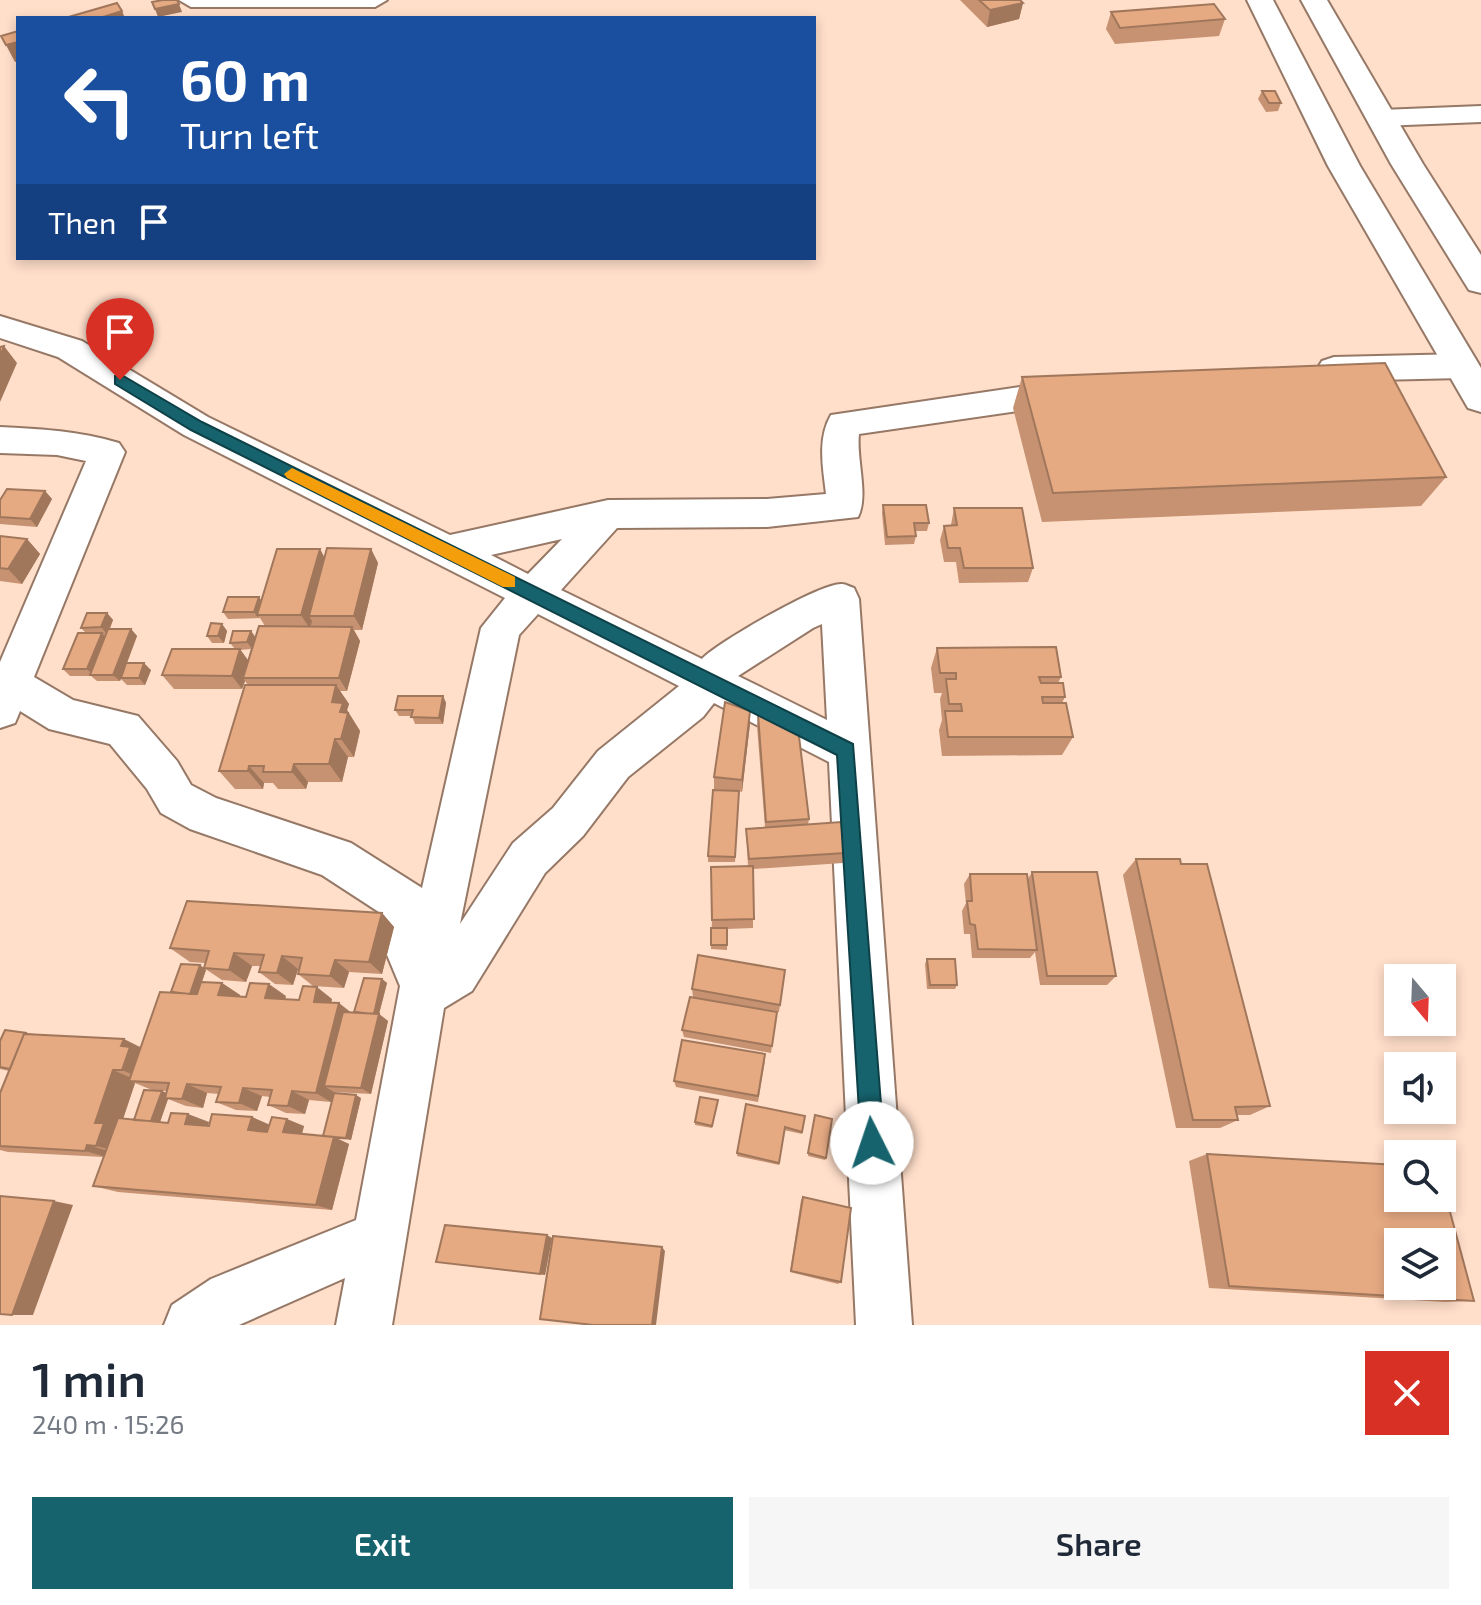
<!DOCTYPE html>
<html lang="en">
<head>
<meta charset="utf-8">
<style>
	:root { --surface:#fff; --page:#f6f6f7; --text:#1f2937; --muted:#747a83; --accent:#16636d }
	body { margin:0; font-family:"Exo 2",sans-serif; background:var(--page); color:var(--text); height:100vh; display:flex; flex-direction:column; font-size:30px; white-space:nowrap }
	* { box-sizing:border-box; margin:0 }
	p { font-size:26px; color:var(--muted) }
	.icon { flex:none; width:44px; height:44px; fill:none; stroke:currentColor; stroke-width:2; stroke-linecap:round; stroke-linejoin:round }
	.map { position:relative; height:1325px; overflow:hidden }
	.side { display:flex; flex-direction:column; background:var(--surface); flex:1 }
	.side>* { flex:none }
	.top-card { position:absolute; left:16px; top:16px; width:800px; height:244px; border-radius:0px; box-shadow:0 4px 12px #0003; background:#1a4fa0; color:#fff; overflow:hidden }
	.needle { width:52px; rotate:161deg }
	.fabs { position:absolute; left:1384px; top:964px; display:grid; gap:16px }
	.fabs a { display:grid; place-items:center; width:72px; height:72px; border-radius:0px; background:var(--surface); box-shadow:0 4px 12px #0003; font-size:40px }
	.pin { position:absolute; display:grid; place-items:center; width:68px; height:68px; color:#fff; margin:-82px -34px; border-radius:50% 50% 50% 0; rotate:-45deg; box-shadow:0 0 8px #0007 }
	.pin .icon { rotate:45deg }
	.me { position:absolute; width:88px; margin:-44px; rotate:356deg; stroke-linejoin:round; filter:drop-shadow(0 0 6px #0008) }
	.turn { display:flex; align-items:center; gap:28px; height:168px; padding:0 32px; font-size:36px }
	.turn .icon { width:104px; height:104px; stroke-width:2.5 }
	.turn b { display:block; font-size:56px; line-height:68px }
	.then { display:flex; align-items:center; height:76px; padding:0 32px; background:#0003; gap:16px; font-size:30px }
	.round { display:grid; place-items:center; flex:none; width:84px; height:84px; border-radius:0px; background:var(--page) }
	.summary { display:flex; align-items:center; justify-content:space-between; height:136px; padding:0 32px }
	h1 { font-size:48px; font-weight:600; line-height:60px }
	.primary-button { display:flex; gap:16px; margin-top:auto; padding:16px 32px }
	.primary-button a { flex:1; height:92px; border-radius:0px; background:var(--accent); color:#fff; font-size:32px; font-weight:600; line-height:92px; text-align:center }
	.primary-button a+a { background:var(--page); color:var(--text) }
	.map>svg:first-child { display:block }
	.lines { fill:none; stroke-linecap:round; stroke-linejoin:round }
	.minor-casing { stroke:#967866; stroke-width:4 }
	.trunk-casing { stroke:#967866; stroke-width:4 }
	.minor { fill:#fff; fill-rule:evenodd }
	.trunk { fill:#fff; fill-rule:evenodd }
	.wall { fill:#c69271; fill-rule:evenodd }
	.shaded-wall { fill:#a1775c }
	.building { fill:#e6aa83; stroke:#a1775c; stroke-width:2; fill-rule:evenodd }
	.route { fill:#16636d; stroke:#0e4047; stroke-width:2 }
	.slow { fill:#f59e0b }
</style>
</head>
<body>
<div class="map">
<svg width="1481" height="1325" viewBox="0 0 1481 1325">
	<rect width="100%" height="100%" fill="#ffdeca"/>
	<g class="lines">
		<defs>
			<path id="minor" d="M179 0H387L375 7H191Z
				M1481 106V122L1381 126 1371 124 1367 118 1371 112 1381 110Z
				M0 316 82 341 208 417 450 535 608 500 767 499 826 494C823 468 817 439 831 415L1067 380 1079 384 1084 392 1079 400 1067 404 859 434C856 459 869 495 858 517L767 527 617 528 561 590 702 659C716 643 822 582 842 584 846 584 850 587 854 588L859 599 912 1325H856L829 762 714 703 703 717 628 777 583 836 545 873 472 991 444 1008 392 1325H336L345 1278 239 1325H164L172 1305 211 1279 356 1220 400 986 385 950V916L322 875 190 829 161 813 147 789 110 744 49 729 20 711 15 723 0 728V662L86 461 57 455 0 453V427C41 429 80 431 119 443L125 452 34 677 73 700 138 716 177 761 191 785 216 798 351 843 422 888 481 628 505 598 184 435 58 357 0 338ZM562 539 528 574 491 555ZM538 614 679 686 598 751 553 808 513 843 460 924 519 635ZM822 624 827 720 738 676 813 628Z
				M1462 354 1474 358 1479 366 1474 374 1462 378 1334 381 1322 377 1317 369 1322 361 1334 357Z"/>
			<path id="trunk" d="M1247 0H1273L1360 166 1481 368V412L1468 408 1328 166Z
				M1301 0H1327L1423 164 1481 255V293L1469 290 1464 282 1391 164Z"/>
		</defs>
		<!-- minor casing -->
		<use href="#minor" class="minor-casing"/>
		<!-- trunk casing -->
		<use href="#trunk" class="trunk-casing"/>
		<!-- minor -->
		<use href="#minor" class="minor"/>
		<!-- trunk -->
		<use href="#trunk" class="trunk"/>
	</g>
	<!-- wall -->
	<path class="wall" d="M960 0H1020L1023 3 1019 19 987 27Z
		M1111 12 1225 19 1219 36 1115 44 1106 29Z
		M1262 91 1281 103 1278 111 1266 112 1258 99Z
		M1022 377 1446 477 1421 506 1042 522 1013 408Z
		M45 491 52 499 37 527 0 524V500Z
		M883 505 929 523 927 531H915L916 536 914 544 885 545 882 513Z
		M954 508 1033 568 1028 582 959 583 956 562H944L940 540 944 526 951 525Z
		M0 536 27 539 40 554 22 584 0 581Z
		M320 549 324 558 371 549 378 563 362 630H354L360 641 347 691H340L349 704 347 710 360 731 354 757H348L342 782H308L306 789H278L273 783H264L263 789H235L219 771 248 685 245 681 242 689H174L162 675 235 649 230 643 251 631 255 637 265 626 260 618 228 619 223 612 262 600ZM251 649 248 660 240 650Z
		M107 613 113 620 110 629H131L137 636 127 663 151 670 145 685H127L121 679 120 681H97L91 676H70L63 669 86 633 81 628Z
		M222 624 227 631 224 643H212L207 636Z
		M937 648 1061 677 1058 683 1065 697 1062 703 1073 737 1062 755 942 756 939 730 942 720 940 699 942 693H934L931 668Z
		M443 696 446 703 443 724H415L412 716H399L395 710Z
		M750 711V724L742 792 739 791 735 862H708V856L732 791 714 789V777Z
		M758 714 809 819 808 825 845 853 843 863 753 869V928L727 929V950L711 949 712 920 748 866 746 829 765 827 757 726Z
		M1136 859 1181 864 1270 1106 1250 1115H1237L1238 1120 1220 1128H1176L1123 875Z
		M1032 872 1116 976 1107 985H1040L1035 952 1030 958H972L970 934H964L962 911 966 903 964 884 970 874 1028 879Z
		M382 913 394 927 382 974 349 972 344 988 313 986 298 974V969L293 985 275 984 259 972 260 966H252L246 982 222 980 204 968 205 963 190 962 170 948Z
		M927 959 957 985 955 989H927L925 964Z
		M200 965 206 970 202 982 222 983 240 995V997L286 996 285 999 299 1000 332 999 331 1002 350 1012H354L382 979 387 983 379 1014 388 1021 371 1094 334 1092 331 1102 309 1100 305 1114 286 1113 268 1105 270 1097 262 1096 257 1111 236 1110 216 1102 219 1094 207 1093 203 1108 186 1106 168 1099 160 1122H209L208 1126 252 1117 270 1125 304 1126 302 1134 324 1136 361 1098 351 1140 338 1139 349 1144 332 1210 118 1192 93 1186 104 1157 8 1152 0 1150V1093L9 1071 0 1069V1041L27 1033 141 1047 173 993ZM135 1083 152 1090 167 1091 166 1093 162 1091 134 1120 123 1119Z
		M785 970 779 1012 693 997 692 989Z
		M777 1012 771 1053 684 1037 682 1030Z
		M765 1061 758 1102 676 1087 674 1081Z
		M718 1103 712 1128 695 1125V1122Z
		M746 1104 802 1132V1134L784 1130 779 1165 737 1156Z
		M814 1118 826 1158 825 1160 808 1156Z
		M1207 1154 1474 1301 1445 1302 1209 1288 1189 1161Z
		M803 1197 841 1282 838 1284 790 1272 801 1200Z
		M552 1238 545 1275 436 1262Z"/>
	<!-- shaded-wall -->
	<path class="shaded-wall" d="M1023 3 1019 19 987 27 990 10Z
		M179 4 182 12 158 17 155 9Z
		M122 11 125 18H100Z
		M18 42V61L15 62 6 45Z
		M4 346 17 363 0 402V357Z
		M45 491 52 499 37 527 30 519Z
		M27 539 40 554 22 584 8 569Z
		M320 549 328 564 309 616 312 621 310 629 301 615Z
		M371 549 378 563 362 630 354 616Z
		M259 597 264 604 257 615 259 619 254 612Z
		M107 613 113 620 107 634 101 627Z
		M222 624 227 631 224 643 218 636Z
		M352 627 360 641 347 691 339 678Z
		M131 629 137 636 120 681 113 675Z
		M251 631 256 638 252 649 247 642Z
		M102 633 108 640 93 675 87 669Z
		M240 649 250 663 243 678 245 681 242 689 232 676Z
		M144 663 151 670 145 685 139 678Z
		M336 685 349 704 347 710 360 731 354 757 341 739 332 702Z
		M443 696 446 703 443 724 439 718Z
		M750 711V724L742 792V780Z
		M335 739 348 757 342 782 329 764Z
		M294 764 308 782 306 789 292 772Z
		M249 766 264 783 263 789 248 771Z
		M382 913 394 927 382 974 369 962Z
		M234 953 252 966 246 982 229 970Z
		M282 956 298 969 293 985 277 973Z
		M335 960 349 972 344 988 330 976Z
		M200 965 206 970 196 998 190 994Z
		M382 979 387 983 379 1014 388 1021 371 1094 361 1088 374 1015Z
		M222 983 240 995 237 1007 218 995Z
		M269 984 286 996 282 1010 265 998Z
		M317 987 332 999 329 1013 314 1002Z
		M339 1003 353 1014 324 1086 334 1092 331 1102 316 1093Z
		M124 1039 146 1050 145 1080 122 1070 121 1046Z
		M113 1070 136 1080 129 1081 135 1083 120 1128V1152L96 1146 95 1123Z
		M187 1084 207 1093 203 1108 182 1099Z
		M243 1088 262 1096 257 1111 239 1103Z
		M162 1091 169 1094 165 1098 168 1099 159 1125 151 1122Z
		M292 1091 309 1100 305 1114 288 1106Z
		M356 1095 361 1098 351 1140 346 1138Z
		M188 1114 209 1122 206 1131 185 1124Z
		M252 1117 270 1125 266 1137 248 1130Z
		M287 1119 304 1126 300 1140 283 1132Z
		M334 1137 349 1144 332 1210 316 1205Z
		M87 1145 112 1152 110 1158 85 1151Z
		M54 1201 73 1205 33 1315H12Z
		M547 1235 552 1238 545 1275 540 1274Z
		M662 1247 665 1251 656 1325H652Z"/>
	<!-- building -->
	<path class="building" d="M163 0H177L179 4 155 9 152 2Z
		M979 0H1020L1023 3 990 10Z
		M117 3 122 11 100 18H65Z
		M1214 4 1225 19 1120 28 1111 12Z
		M18 31V42L6 45 1 36Z
		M1262 91H1275L1281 103H1269Z
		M4 346 0 357V347Z
		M1385 363 1446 477 1053 493 1022 377Z
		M7 489 45 491 30 519 0 517V500Z
		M883 505H926L929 523H914L916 536 887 537Z
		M954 508H1022L1033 568H964L960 548H948L944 526 957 525Z
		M0 536 27 539 8 569 0 568Z
		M327 548 371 549 354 616H309Z
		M277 549H320L301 615H257Z
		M228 597H259L254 612H223Z
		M87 613H107L101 627 81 628Z
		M211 623 222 624 218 636H207Z
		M259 626 352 627 339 678H243Z
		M108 629H131L113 675H90Z
		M233 631H251L247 642 230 643Z
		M78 633H102L87 669H63Z
		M1056 647 1061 677H1039L1041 683H1063L1065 697H1042L1043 703H1066L1073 737H948L945 711H962L961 704H949L946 679H956V673H940L937 648Z
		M172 649H240L232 676 162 675Z
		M126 663H144L139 678H121Z
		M245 685H336L332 702 343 703 340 712 348 713 341 739H335L329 764H294L292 772H263L264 766H249L248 771H219Z
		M398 696H443L439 718 411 717 413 710H395Z
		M725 702 750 711 742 780 714 777Z
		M758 714 798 728 809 819 766 822Z
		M713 790 739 791 735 857 708 856Z
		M841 822 845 853 749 859 746 829Z
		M1136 859H1180L1181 864H1207L1270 1106 1235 1107 1238 1120H1193Z
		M753 866 754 919 712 920 711 867Z
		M1032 872H1097L1116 976H1047Z
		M970 874H1027L1037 950 978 949 975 925 970 924 967 901H972Z
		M187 901 382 913 369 962 335 960 330 976 298 974 302 958 282 956 277 973 259 972 264 955 234 953 229 970 204 968 209 951 170 948Z
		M711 928H727V945H711Z
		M698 955 785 970 780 1005 692 989Z
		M927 959H955L957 985H930Z
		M181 964 200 965 190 994 171 992Z
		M364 978 382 979 374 1014 354 1012Z
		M201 982 222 983 218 995 246 997 250 983 269 984 265 998 299 1000 303 986 317 987 314 1002 339 1003 316 1093 292 1091 288 1106 268 1105 272 1090 243 1088 239 1103 216 1102 221 1087 187 1084 182 1099 165 1098 169 1083 129 1081 160 992 197 994Z
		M690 997 777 1012 772 1046 682 1030Z
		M343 1012 379 1014 361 1088 324 1086Z
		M5 1030 27 1033 24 1034 10 1069 0 1067V1041Z
		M24 1034 124 1039 121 1046 130 1047 122 1070H113L95 1123H104L96 1146 87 1145 85 1151 0 1146V1093Z
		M682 1040 765 1054 758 1096 674 1081Z
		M144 1090 162 1091 151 1121 134 1120Z
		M334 1093 356 1095 346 1138 323 1136Z
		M700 1097 718 1100 712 1126 695 1122Z
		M746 1104 805 1116 802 1132 785 1127 779 1163 737 1153Z
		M171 1113 188 1114 185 1124 209 1126 212 1114 252 1117 248 1130 267 1132 272 1117 287 1119 283 1132 334 1137 316 1205 93 1186 118 1118 168 1123Z
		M815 1115 832 1119 826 1158 808 1153Z
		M1207 1154 1398 1165V1198H1442V1182L1474 1301 1229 1286ZM1398 1242H1442V1286H1398Z
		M0 1196 54 1201 12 1315 0 1314Z
		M803 1197 851 1208 841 1282 791 1271Z
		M445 1225 547 1235 540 1274 436 1262Z
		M553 1236 662 1247 652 1325H593L540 1319Z"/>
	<!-- route -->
	<path class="route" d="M120 374 202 422 853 744 884 1143 880 1152 872 1155 864 1152 861 1143 837 755 191 430 115 384V376Z"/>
	<!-- slow -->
	<path class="slow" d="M292 468 515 577V587H503L287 478 284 474Z"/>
</svg>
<div class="fabs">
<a><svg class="needle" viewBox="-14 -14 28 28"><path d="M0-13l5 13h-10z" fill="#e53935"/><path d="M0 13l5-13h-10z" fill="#747a83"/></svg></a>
<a><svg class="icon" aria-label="sound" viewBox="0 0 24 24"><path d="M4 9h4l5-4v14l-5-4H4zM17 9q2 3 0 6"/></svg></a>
<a><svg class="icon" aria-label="search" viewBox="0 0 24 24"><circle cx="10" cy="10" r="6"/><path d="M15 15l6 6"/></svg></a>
<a><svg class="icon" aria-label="layers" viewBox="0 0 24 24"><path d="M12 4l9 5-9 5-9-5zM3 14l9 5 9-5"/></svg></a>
</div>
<div class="pin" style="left:120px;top:380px;background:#d93025"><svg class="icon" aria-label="arrive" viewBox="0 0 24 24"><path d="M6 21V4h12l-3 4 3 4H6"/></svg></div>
<svg class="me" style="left:872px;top:1143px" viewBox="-20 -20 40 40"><circle r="19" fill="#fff"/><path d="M0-13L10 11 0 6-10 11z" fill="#16636d"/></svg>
<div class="top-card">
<div class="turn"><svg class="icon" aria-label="left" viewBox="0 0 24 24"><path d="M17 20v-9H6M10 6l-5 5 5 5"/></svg><div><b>60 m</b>Turn left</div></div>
<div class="then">Then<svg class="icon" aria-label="arrive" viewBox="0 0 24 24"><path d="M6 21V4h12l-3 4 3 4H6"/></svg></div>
</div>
</div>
<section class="side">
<div class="summary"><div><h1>1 min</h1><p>240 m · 15:26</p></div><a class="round" style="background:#d93025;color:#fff"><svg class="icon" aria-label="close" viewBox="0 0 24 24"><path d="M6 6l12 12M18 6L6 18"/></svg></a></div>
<div class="primary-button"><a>Exit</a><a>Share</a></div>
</section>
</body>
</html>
